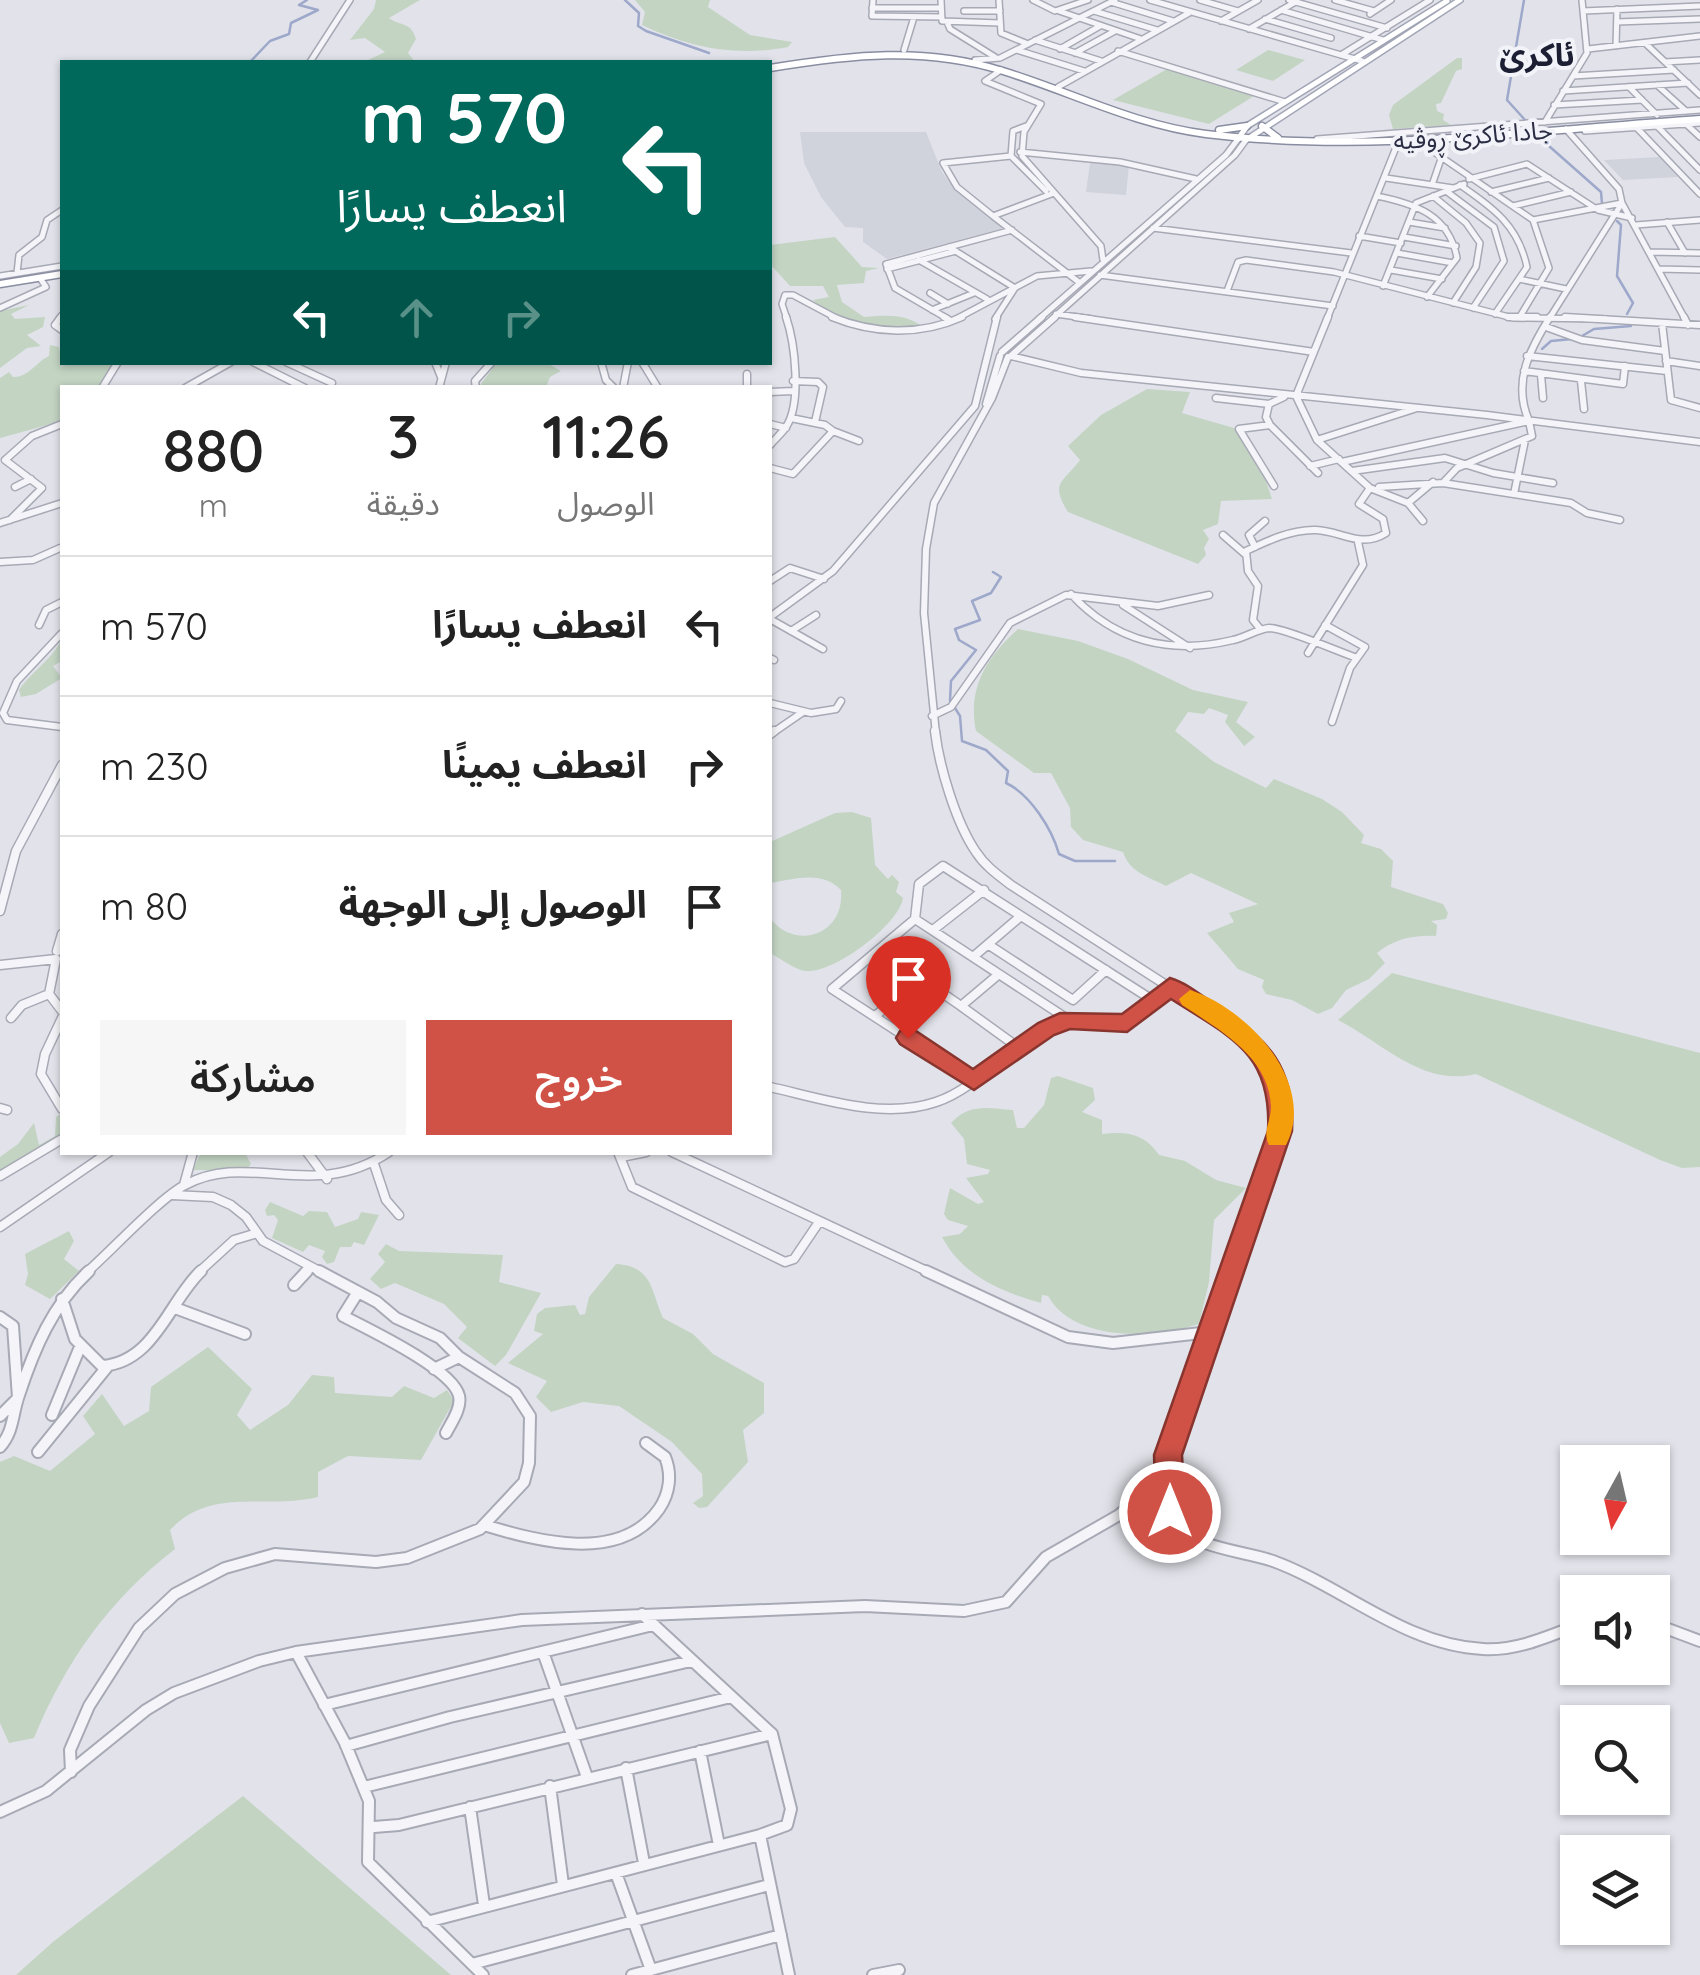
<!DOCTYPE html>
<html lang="ar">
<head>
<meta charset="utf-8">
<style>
	:root { --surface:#fff; --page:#f6f6f6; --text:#222; --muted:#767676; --line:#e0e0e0; --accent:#d05247 }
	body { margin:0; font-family:Quicksand,"Noto Sans Arabic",sans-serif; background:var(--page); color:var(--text); direction:rtl; height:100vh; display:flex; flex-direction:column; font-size:38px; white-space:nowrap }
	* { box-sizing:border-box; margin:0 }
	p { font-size:32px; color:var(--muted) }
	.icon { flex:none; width:55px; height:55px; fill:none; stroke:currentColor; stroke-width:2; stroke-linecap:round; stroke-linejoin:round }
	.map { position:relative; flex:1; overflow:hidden; direction:ltr }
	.details { position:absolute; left:60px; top:385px; width:712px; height:770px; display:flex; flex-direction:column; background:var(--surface); border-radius:0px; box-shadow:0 2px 8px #0004; direction:rtl }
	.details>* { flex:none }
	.top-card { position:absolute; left:60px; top:60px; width:712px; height:305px; border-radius:0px; box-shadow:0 2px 8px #0004; direction:rtl; background:#00695c; color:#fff; overflow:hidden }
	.needle { width:65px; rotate:188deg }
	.fabs { position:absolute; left:1560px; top:1445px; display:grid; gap:20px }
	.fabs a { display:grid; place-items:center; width:110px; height:110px; border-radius:0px; background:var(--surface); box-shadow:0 2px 8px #0004; font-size:50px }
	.pin { position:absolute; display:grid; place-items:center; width:85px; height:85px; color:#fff; margin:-102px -42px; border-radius:50% 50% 50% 0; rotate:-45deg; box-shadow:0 0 10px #0007 }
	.pin .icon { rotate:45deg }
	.me { position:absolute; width:110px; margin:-55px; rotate:0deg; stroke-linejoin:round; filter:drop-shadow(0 0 8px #0008) }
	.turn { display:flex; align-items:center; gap:35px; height:210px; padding:0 40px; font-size:45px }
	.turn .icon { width:130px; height:130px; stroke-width:2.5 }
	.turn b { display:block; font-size:70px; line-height:85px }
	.lanes { display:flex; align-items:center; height:95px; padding:0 40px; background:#0003; justify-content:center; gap:50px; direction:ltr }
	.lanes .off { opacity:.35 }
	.eta { display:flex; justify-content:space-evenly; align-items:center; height:170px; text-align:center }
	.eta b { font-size:60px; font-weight:600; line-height:70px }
	.action { display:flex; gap:20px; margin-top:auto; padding:20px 40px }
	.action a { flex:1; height:115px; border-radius:0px; background:var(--accent); color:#fff; font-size:40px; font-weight:600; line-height:115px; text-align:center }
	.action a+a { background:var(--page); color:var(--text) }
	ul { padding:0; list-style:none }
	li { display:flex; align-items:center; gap:30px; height:140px; padding:0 40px; border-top:2px solid var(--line) }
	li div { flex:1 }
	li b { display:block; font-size:38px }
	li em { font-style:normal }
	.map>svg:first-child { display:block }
	.built { fill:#d0d2dc }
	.green { fill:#c3d4c3 }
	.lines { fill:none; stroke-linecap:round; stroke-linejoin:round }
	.stream { stroke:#9da8ca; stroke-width:2.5 }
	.minor-far3-casing { stroke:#a7a9b5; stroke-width:8 }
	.minor-far2-casing { stroke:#a7a9b5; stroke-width:9 }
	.minor-far1-casing { stroke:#a7a9b5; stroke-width:11 }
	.minor-casing { stroke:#a7a9b5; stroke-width:14 }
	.major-casing { stroke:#a1a5b6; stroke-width:8 }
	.highway-casing { stroke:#898da1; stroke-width:9 }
	.minor-far3 { stroke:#f5f5f9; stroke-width:5 }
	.minor-far2 { stroke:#f5f5f9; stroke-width:6 }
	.minor-far1 { stroke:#f5f5f9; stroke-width:8 }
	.minor { stroke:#f5f5f9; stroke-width:10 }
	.major { stroke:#fff; stroke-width:5 }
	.highway { stroke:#fff; stroke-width:6 }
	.route { fill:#d05247; stroke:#87352e; stroke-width:2.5 }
	.slow { fill:#f59e0b }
	.labels { text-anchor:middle; stroke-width:8; stroke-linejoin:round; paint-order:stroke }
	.far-street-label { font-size:25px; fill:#2a2d43; stroke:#f2f3f8 }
	.far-district-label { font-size:32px; font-weight:bold; fill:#1c1e33; stroke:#f2f3f8 }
</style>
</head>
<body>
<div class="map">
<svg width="1700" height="1975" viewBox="0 0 1700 1975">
	<rect width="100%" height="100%" fill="#e2e3ea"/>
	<!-- built -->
	<path class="built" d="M800 132H926L942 172 953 187 1004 228 887 259 863 242V228L845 227 821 197 804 163Z
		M1659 157 1678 177 1623 180 1604 160Z
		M1090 163 1129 165 1126 195 1086 192Z"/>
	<!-- green -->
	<path class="green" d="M376 0H420L389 18C401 27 411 21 416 39L408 53 415 62H364L385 52 365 38 350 40 374 9Z
		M635 0H710L708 7 750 35 792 42 788 47C735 57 690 48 642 25L645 12Z
		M1268 50 1305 60 1273 81 1236 70Z
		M1457 58H1462V69L1456 71 1441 103 1436 104 1437 111 1444 114 1443 120 1451 125 1393 129 1389 115 1393 105Z
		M1167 69 1254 96 1209 124 1113 100Z
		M835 237 862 267 879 268 866 271 864 283 837 285 842 302 864 317C884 315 908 313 924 328 888 328 839 329 813 300L829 297 823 286H790L770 264V245Z
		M29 305 11 314 15 319 45 317 43 327 27 335 41 346 27 348 0 368V311Z
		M50 345 59 347 62 362 112 363 99 387 62 388V421L0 438V378L9 372 13 377C28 378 36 362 49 356Z
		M497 362 547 363 561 371 550 377 546 387H483L481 384Z
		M1147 389 1190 392 1182 413 1234 428 1265 478 1272 499 1221 501 1218 524 1203 530 1209 539 1204 548 1206 555 1198 564 1068 512C1049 482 1064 482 1080 460L1068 446 1101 415Z
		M1018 629 1078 641 1128 659 1193 690 1248 702 1236 722 1255 737 1244 746 1225 722 1228 715 1209 708 1204 714 1188 712 1175 731 1214 762 1266 788 1274 779 1322 799 1342 812 1364 835 1361 843 1381 849 1393 861 1391 887 1443 904 1448 913 1446 919 1431 921 1437 925 1436 936C1413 935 1394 939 1377 953L1385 963 1369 979 1346 990 1332 1008 1318 1014 1292 1000 1266 994 1262 987 1264 980 1238 969 1207 933 1234 922 1229 913 1258 904 1191 873 1166 886C1149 877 1129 872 1123 852L1083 840 1071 827 1070 808 1051 773H1034L976 731C967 688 987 657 1018 629Z
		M62 638V661L53 666 62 678 36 694 21 697 19 690C32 671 54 658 62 638Z
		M852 812 871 818 875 865 888 879 892 875 899 882 896 892 903 898C899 925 833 974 806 971 795 970 780 958 770 953V918C795 951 845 936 841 890 822 870 795 879 770 883V842L835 813Z
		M1392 973 1700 1053V1167L1682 1168 1660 1160 1476 1074C1422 1087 1383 1043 1338 1020Z
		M1058 1076 1093 1088 1095 1100 1082 1112 1102 1120V1134C1125 1131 1145 1133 1159 1155L1185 1161 1216 1180 1246 1188 1214 1220 1209 1282 1199 1324C1153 1339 1074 1342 1048 1296L1042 1295 1041 1303C1000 1291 963 1276 942 1237L960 1234 968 1226 948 1220 944 1214 950 1188 978 1204 984 1202 966 1178 988 1174 990 1170 967 1164 964 1139 951 1123C969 1103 988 1108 1013 1110L1017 1128H1024L1044 1105 1051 1078Z
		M62 1113V1134L59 1139 0 1172V1157L18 1144 34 1123 39 1145 55 1136 56 1117Z
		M201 1152 245 1153 251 1164 246 1170H193Z
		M270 1202 303 1216 309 1211 327 1212 335 1227 358 1219 361 1212 379 1215 364 1245 354 1242 351 1247H340L334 1262 327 1264 322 1257 325 1251 309 1245 303 1252 272 1238 278 1220 274 1215 267 1216 265 1210Z
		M69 1231 74 1241 64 1259 79 1271 50 1299 25 1285 28 1274 25 1254Z
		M386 1244 399 1251 503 1255 499 1282 541 1293 506 1355 495 1366 458 1338 467 1327 444 1304 395 1283 381 1289 370 1279 385 1262 378 1254Z
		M616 1264C653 1266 651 1291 663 1318L693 1334 713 1354 764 1383V1413L743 1430 748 1462 707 1507 699 1508 693 1503 703 1496 702 1474 672 1442 619 1406 583 1402 551 1412 536 1397 547 1381 508 1363 543 1334 534 1331 537 1314 545 1308 575 1305 580 1315 585 1314 589 1297Z
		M208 1347 252 1389 237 1415 250 1430 288 1405 312 1375 334 1377 335 1393 392 1397 404 1386 434 1398 447 1390 454 1401 421 1460 348 1456 318 1472V1497C265 1510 211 1486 170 1530L175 1549C109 1600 66 1661 34 1738L9 1743 0 1723V1462L14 1456 50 1471 95 1434 83 1416 102 1394 124 1426 149 1411 151 1387Z
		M243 1796 451 1975H16L54 1941Z"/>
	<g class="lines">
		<!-- stream -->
		<path class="stream" d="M625 0 639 13 638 26 646 31 709 53
			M1524 0 1507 100 1526 121
			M250 62 270 41 289 34 291 23 318 10 299 5 307 0
			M1545 135 1549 146 1601 192 1602 204
			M1617 221 1621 225 1617 276 1633 303 1627 314
			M1582 336 1594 329 1631 326
			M1542 349 1551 341 1572 339
			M950 701 951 681 976 650 959 640 955 629 980 620 972 601 991 593 1001 577 993 572
			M955 708 960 716 962 741 986 750 1008 771 1006 783C1030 794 1052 829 1059 854L1075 861H1115"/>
		<defs>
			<path id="minor-far3" d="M873 0 872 16 942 17
				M941 0 942 21 1000 23
				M999 0 1001 33 1028 44
				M1033 0 1055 11 1088 0
				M1150 0 1362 61
				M1200 0 1238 11
				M1289 0 1387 28
				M1335 0 1374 11
				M1111 2 1173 21
				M872 8H941
				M1281 10 1383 40
				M964 11H1000
				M1059 11 1141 39
				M1094 11 1157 30
				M1583 11 1700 6
				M1370 14 1391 0
				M1265 19 1331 38
				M1221 21 1258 0
				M947 22 950 29 995 57
				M1617 22 1700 19
				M1249 29 1297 1
				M1035 40 1101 61
				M1645 43 1700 95
				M1616 46 1617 9
				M1060 49 1100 26
				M1588 49 1700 36
				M904 50 914 17
				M1017 50 1084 71
				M1118 51 1285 102
				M1075 53 1115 31
				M1341 55 1430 0
				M975 60 1000 58 1115 0
				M310 62 350 0
				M1665 62 1700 60
				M1001 70 985 81 1041 104 1024 132 1022 156 1101 246 1103 260
				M1573 76 1674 70
				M1657 85 1686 111
				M1058 87 1189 13
				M1629 87 1657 115
				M1563 91 1688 83
				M1554 105 1642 100
				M1545 122 1587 53 1582 0
				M1686 124 1700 137
				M1026 126 1013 131 1011 156 1046 191
				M1657 126 1700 170
				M1636 127 1700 194
				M1566 129 1619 189 1622 203 1685 319
				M1585 131 1700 123
				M1317 139 1700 110
				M1415 139 1533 220 1549 268 1519 318
				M1020 152 1120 162 1196 179
				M1386 178 1453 188
				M1469 179 1527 164 1598 210 1632 218
				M1432 185 1441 159
				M1460 185C1493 208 1518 225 1527 267L1495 314
				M1446 191 1494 227 1504 261 1473 308
				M1491 192 1549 178
				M1054 193 993 216 1080 283
				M1377 196C1416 204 1449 215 1457 258L1427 297
				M1433 196 1466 223 1480 243 1476 267 1453 303
				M1513 206 1571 192
				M993 216 957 187 943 163 1011 156
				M1533 220 1622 203
				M1409 222 1445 228
				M1667 222 1685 253
				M1636 225 1700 220
				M1153 228 1351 253
				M1359 236 1401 243
				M1404 237 1456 246
				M949 247 1015 288 995 319
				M1650 252 1700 253
				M1397 253 1453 263
				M919 260 987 299
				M887 269 956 251
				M1659 269 1700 270
				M1391 270 1442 279
				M17 273 19 255 42 237 47 220 62 210
				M1100 275 1333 306
				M0 276 62 266
				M1519 279 1566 289
				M1383 286 1416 203 1464 184
				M1227 291 1238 262 1246 260 1334 272 1513 318 1606 319
				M930 293 948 304
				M0 308 46 287 40 278
				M932 310 974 293
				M1056 314 1092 319
				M59 319 62 315
				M787 319 782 304 785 295H793L838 319
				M948 319 895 288 886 264 1012 230
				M956 319 1037 276 1091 271
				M1039 319 1226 155 1238 139
				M1052 319 1235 155 1246 140
				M1327 319 1399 140
				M1549 319 1622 203"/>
			<path id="minor-far2" d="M61 317 55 325 62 330
				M832 317C874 334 920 336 962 317
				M944 317 949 320
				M1055 317 1011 356 1081 373 1487 415 1700 442
				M1075 317 1314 352
				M1328 317 1296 396 1317 440 1370 488 1408 503 1423 521
				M1508 317H1537
				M1565 317 1700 325
				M1684 317 1688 325
				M1662 323 1671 400 1700 408
				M1546 327 1582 340 1665 351
				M1002 352 1042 317
				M1527 356 1667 371
				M1666 361 1700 366
				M253 362 305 388
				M286 362 332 383
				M435 362 441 377
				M601 362 606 380 614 388
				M642 362 658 388
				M1524 371 1623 384 1625 366
				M747 374V388
				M1541 375 1543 398
				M793 381 818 382 823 387 815 422
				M1581 381 1584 409
				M102 388 118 362
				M185 388 231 362
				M439 388 446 362
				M476 388 475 381 492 362
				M623 388 628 362
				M770 392 793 391
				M1216 398 1269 404 1284 397
				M986 404 1000 356
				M1269 404 1266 417 1270 425 1318 473
				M770 424 786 428
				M1270 425 1239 429 1274 486
				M833 431 859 441
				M1317 440 1417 408
				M770 445C775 439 782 433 786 427 802 403 795 343 786 317
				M1342 462 1529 421C1512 382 1530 349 1550 317
				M1310 466 1339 459
				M770 468 793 474 833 431 825 425 791 418
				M1352 471 1445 458 1493 473 1553 483
				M1443 483 1457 468 1532 436 1529 421
				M15 487 31 479
				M1379 487 1443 483 1571 503 1587 513 1620 520
				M1514 494 1525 440
				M1408 503 1433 482
				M10 520 42 488 5 460 32 436 62 424
				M0 523 62 503
				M1223 535 1245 554
				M1255 547 1249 535 1265 521
				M0 562 33 560 60 548
				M770 581 790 568 824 579
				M1071 594C1115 642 1171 655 1233 640 1244 638 1258 629 1269 628 1285 628 1339 652 1357 658
				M1123 605 1190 648
				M770 617 833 571 975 406 997 317
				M770 619 823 649
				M39 625 46 610 62 602
				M1325 625 1365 647 1350 668 1332 722
				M1261 630 1253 620 1258 586 1248 571 1246 551C1267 541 1292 529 1316 530 1342 531 1361 549 1386 533L1383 519 1359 504 1370 488
				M791 631 816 615
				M62 633 17 681 3 713 7 720 62 727
				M1308 653 1363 565 1358 542
				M770 658 774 660
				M770 703 811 713 836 709 841 701
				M932 716 951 707 1010 623 1066 595 1158 606 1209 595
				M771 734 803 712
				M936 734 924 613 926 549 934 503 992 398 1008 357"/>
			<path id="minor-far1" d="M935 731C939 766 956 823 976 852 985 866 998 875 1011 885L1245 1036C1257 1049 1270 1063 1276 1080 1295 1131 1249 1223 1231 1273
				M770 734 774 731
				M0 911 16 851 62 765
				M915 919 919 884 943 866 1154 1001
				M915 919 832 989 974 1081
				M915 919 1069 1020
				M933 930 984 890
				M989 945 1073 1000 1106 970
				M880 950 961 1006
				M57 951 62 934
				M973 957 1021 916
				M0 965 56 959 49 994 62 1011
				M999 974 961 1006 1019 1048
				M875 1016 920 979
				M11 1018 22 1005 49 994
				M62 1018 45 1054 41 1074 62 1109
				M770 1087C823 1099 883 1120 936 1102 986 1085 1014 1033 1066 1021 1086 1016 1107 1022 1127 1023L1170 987
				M0 1108 7 1110
				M307 1152 327 1179
				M618 1152 632 1187 785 1262 794 1259 819 1222
				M672 1152 931 1273
				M621 1157 646 1152
				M374 1164 386 1200 399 1215
				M0 1176 62 1139
				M184 1185 193 1152
				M172 1195 213 1197 231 1205 246 1217 263 1241 323 1273
				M0 1227 109 1152
				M86 1273C111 1251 160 1198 185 1185 249 1150 313 1203 389 1152
				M198 1273 234 1240 254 1234
				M304 1273 309 1268"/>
			<path id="minor" d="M926 1271 1068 1337 1113 1343 1210 1332
				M294 1285 307 1271
				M358 1292 343 1316C368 1329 453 1369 459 1396 462 1408 451 1423 446 1433
				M62 1299 75 1339 102 1366C155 1362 169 1301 201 1271
				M175 1308 245 1334
				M0 1317 13 1326 18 1398
				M434 1369 459 1357
				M52 1415 80 1347
				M0 1416 18 1398
				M0 1447C14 1431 12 1415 19 1395 34 1349 53 1304 89 1271
				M38 1452 107 1367
				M1168 1455C1172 1476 1161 1504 1175 1522 1197 1550 1242 1550 1273 1561 1344 1587 1404 1645 1483 1649 1516 1651 1547 1637 1578 1625
				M484 1525C537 1541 620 1564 659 1509 670 1493 672 1474 665 1457L646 1443
				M642 1614 772 1734 791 1809 787 1825 760 1835 789 1975
				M1652 1623 1700 1641
				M296 1652 345 1743 369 1801 368 1862 483 1975
				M543 1652 587 1777
				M324 1705 653 1625
				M346 1746 450 1717 691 1661
				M700 1751 719 1845
				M626 1768 644 1863
				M71 1772 70 1750 89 1706 139 1628 175 1594 225 1568 275 1554 376 1562 407 1558 480 1529 524 1482 529 1463 530 1416 515 1393 459 1357 440 1338 396 1318 377 1302 319 1271
				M550 1786 563 1885
				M364 1787 731 1697
				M470 1807 484 1905
				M0 1812 46 1791 146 1710 174 1693 259 1661 296 1652 522 1620 865 1606 964 1611 1006 1602 1046 1557 1119 1515 1137 1500 1168 1455 1232 1271
				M374 1827 399 1825 772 1734
				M616 1873 651 1970
				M427 1922 760 1835
				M472 1964 769 1885
				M632 1975 781 1935
				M873 1975 899 1970"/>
			<path id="major" d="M1238 139 1247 126 1447 1
				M1246 140 1460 0"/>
			<path id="highway" d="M770 68C850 55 924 46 1003 71 1071 92 1135 125 1206 134 1370 154 1536 130 1700 119
				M1262 126 1278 138
				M1219 130 1247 126
				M0 284 62 274"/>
		</defs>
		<!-- minor-far3 casing -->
		<use href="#minor-far3" class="minor-far3-casing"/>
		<!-- minor-far2 casing -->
		<use href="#minor-far2" class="minor-far2-casing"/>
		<!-- minor-far1 casing -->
		<use href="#minor-far1" class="minor-far1-casing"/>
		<!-- minor casing -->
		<use href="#minor" class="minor-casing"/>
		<!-- major casing -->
		<use href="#major" class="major-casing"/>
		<!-- highway casing -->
		<use href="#highway" class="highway-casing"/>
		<!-- minor-far3 -->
		<use href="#minor-far3" class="minor-far3"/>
		<!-- minor-far2 -->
		<use href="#minor-far2" class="minor-far2"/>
		<!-- minor-far1 -->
		<use href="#minor-far1" class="minor-far1"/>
		<!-- minor -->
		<use href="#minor" class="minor"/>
		<!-- major -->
		<use href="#major" class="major"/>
		<!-- highway -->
		<use href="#highway" class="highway"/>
	</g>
	<!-- route -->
	<path class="route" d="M1170 978C1187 983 1202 996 1217 1006 1269 1039 1295 1067 1292 1131L1182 1455 1185 1512 1180 1522 1170 1526 1160 1522 1156 1512 1154 1455 1268 1131C1272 1052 1230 1037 1171 999L1127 1032 1070 1029 1054 1035 974 1090 900 1044 896 1038 900 1031H916L973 1069 1038 1023 1060 1013 1122 1014Z"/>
	<!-- slow -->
	<path class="slow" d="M1190 990C1247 1008 1318 1083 1286 1145H1269C1262 1132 1271 1121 1271 1107 1270 1057 1218 1029 1182 1005L1179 999Z"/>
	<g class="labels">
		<!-- far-street labels -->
		<g class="far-street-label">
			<text transform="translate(1473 135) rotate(-4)" y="9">جادا ئاکرێ ڕوڤیە</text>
		</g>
		<!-- far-district labels -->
		<g class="far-district-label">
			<text x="1537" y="66">ئاکرێ</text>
		</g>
	</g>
</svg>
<div class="fabs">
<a><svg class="needle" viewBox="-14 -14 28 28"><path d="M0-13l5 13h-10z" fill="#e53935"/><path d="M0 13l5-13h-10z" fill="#767676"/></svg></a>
<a><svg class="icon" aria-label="sound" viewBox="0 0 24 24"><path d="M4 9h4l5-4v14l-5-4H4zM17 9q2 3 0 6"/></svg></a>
<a><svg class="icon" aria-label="search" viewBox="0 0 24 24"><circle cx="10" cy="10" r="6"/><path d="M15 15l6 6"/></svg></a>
<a><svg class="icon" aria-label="layers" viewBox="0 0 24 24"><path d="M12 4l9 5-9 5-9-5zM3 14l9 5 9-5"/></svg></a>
</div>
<div class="pin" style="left:908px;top:1038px;background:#d93025"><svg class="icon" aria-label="arrive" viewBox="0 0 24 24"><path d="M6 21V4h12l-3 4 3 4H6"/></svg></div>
<svg class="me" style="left:1170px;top:1512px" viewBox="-20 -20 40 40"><circle r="17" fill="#d05247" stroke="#fff" stroke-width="3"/><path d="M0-11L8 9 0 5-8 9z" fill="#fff"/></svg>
<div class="top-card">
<div class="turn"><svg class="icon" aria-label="left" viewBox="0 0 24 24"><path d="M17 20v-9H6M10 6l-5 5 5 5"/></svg><div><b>570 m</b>انعطف يسارًا</div></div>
<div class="lanes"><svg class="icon" aria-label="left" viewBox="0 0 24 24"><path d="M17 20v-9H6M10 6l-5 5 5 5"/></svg><svg class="icon off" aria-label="ahead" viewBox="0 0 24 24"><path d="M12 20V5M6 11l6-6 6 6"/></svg><svg class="icon off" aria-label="right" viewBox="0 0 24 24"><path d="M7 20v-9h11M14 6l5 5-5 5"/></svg></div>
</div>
<section class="details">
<div class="eta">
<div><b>11:26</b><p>الوصول</p></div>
<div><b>3</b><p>دقيقة</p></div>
<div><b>880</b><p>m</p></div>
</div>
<ul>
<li><svg class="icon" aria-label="left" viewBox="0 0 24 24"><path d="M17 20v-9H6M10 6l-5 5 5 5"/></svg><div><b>انعطف يسارًا</b></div><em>570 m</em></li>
<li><svg class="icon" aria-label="right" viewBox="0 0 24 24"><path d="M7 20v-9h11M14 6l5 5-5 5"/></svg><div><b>انعطف يمينًا</b></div><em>230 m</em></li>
<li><svg class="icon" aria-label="arrive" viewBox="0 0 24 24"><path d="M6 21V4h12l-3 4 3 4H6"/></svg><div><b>الوصول إلى الوجهة</b></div><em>80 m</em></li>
</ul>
<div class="action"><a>خروج</a><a>مشاركة</a></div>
</section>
</div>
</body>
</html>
